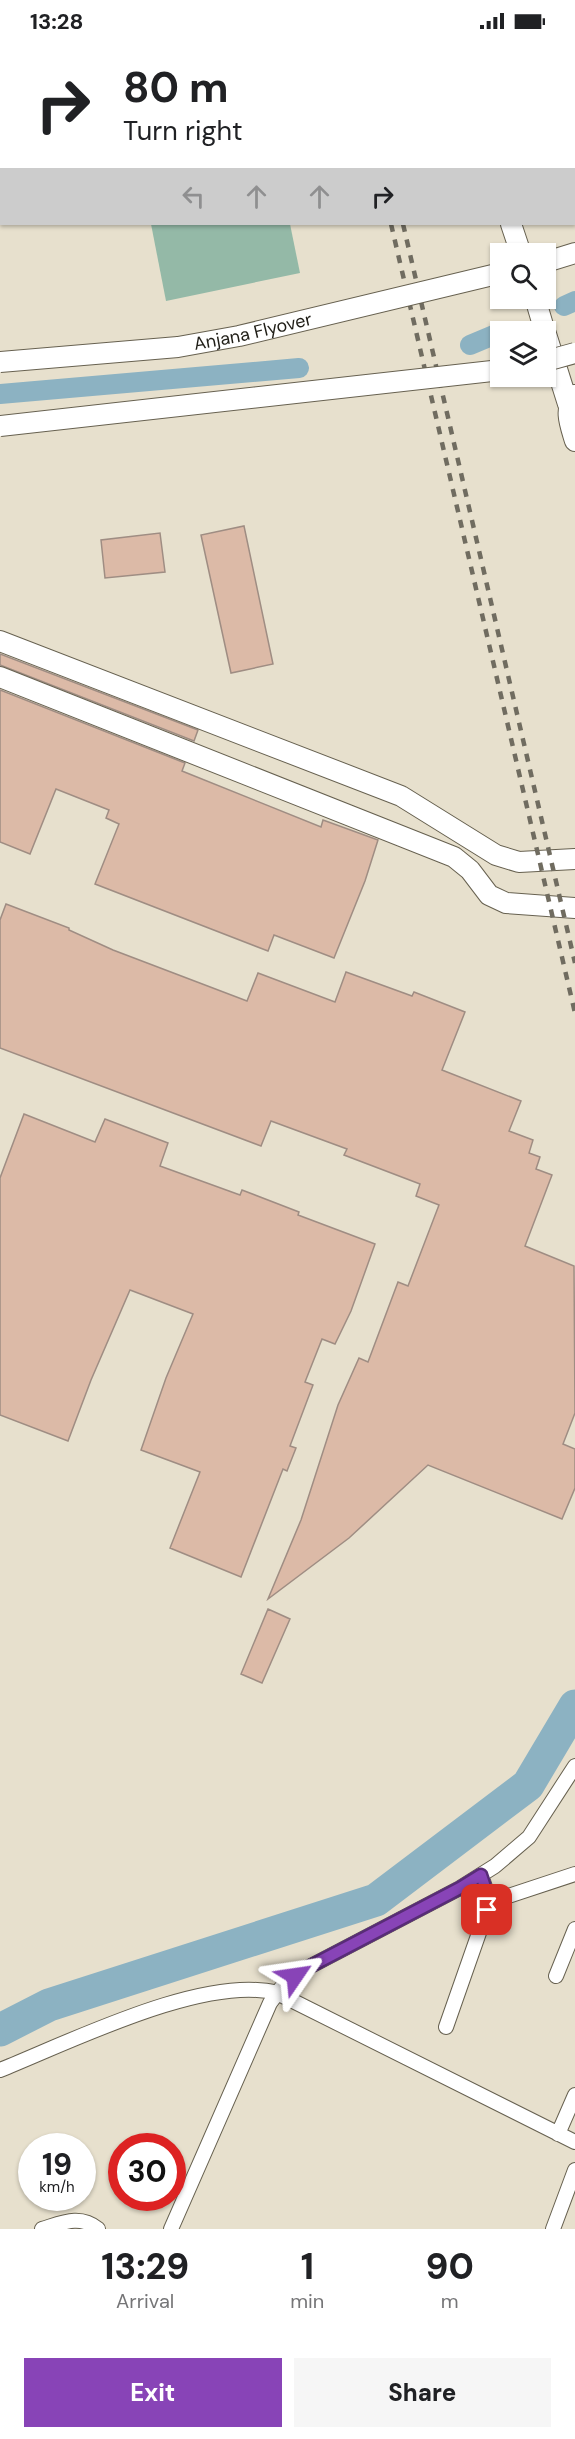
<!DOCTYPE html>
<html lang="en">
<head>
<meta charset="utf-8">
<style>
	:root { --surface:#fff; --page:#f6f6f6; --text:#202124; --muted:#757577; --accent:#8844b7 }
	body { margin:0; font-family:"DM Sans",sans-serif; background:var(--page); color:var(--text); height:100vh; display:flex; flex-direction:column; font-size:22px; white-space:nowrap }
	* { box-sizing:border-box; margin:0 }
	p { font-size:20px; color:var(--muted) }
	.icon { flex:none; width:33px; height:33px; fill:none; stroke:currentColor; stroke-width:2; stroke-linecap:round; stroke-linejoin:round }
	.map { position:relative; height:2187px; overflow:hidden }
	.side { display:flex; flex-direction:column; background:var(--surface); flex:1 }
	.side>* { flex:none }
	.hud { position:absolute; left:0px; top:0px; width:576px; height:183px; box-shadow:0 2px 4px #0004; background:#fff; color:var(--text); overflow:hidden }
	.buttons { position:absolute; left:490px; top:201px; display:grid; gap:12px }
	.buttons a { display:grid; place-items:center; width:66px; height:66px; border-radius:0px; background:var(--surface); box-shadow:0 2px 4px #0004; font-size:30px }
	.speed { position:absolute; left:18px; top:2091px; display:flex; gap:12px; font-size:30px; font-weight:700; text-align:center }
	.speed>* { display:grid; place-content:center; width:78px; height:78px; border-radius:50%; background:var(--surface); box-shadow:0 2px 4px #0004; line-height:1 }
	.speed small { font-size:15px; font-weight:400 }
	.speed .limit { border:9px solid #d22; background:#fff; color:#111 }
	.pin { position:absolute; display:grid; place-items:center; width:51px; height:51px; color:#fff; margin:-26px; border-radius:12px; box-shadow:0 3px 9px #0006 }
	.me { position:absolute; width:66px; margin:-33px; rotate:58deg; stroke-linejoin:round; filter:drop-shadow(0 0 4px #0008) }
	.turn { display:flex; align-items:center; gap:21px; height:126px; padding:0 24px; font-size:27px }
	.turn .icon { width:78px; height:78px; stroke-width:2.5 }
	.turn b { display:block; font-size:42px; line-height:51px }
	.lanes { display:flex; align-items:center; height:57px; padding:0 24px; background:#0003; justify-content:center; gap:30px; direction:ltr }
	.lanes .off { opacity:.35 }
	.eta { display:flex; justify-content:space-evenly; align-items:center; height:102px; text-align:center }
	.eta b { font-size:36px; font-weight:800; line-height:42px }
	.action { display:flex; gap:12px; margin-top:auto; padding:12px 24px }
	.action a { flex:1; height:69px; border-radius:0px; background:var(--accent); color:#fff; font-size:24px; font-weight:800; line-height:69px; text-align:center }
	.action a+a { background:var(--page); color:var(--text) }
	.status { display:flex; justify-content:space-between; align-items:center; height:42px; padding:0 30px; background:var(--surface); direction:ltr }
	.status svg { height:16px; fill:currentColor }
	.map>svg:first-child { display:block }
	.green { fill:#94b9a7 }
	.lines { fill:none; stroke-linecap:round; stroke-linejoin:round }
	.canal { stroke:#8cb2c2; stroke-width:20 }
	.river { stroke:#8cb2c2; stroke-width:33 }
	.building { fill:#dcbaa7; stroke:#9f8d83; stroke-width:1.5 }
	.street-casing { stroke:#676150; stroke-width:16 }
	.secondary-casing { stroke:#676150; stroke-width:22 }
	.street { stroke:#fff; stroke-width:14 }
	.secondary { stroke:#fff; stroke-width:20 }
	.rail { stroke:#706c60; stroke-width:4.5; stroke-dasharray:8 8; stroke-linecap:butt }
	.secondary-bridge-casing { stroke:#676150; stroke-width:22; stroke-linecap:butt }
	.secondary-bridge { stroke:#fff; stroke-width:20 }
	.route-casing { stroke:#582c77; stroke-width:15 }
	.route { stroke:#8844b7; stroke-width:10 }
	.labels { text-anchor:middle; stroke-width:5; stroke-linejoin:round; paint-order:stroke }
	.street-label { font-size:18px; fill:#1f1d16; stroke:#e7e0cd }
</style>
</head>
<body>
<div class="status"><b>13:28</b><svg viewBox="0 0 49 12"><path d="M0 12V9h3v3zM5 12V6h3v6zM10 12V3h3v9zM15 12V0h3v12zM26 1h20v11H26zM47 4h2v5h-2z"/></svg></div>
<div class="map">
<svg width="575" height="2187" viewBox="0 0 575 2187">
	<rect width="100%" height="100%" fill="#e7e0cd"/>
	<!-- green -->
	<path class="green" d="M151 182H290L300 231 166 259Z"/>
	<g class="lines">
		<!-- canal -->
		<path class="canal" d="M564 264 575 259
			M470 303 501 290
			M0 352 299 326"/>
		<!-- river -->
		<path class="river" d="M0 1988 49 1963 376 1858 528 1743 575 1664"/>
	</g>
	<!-- building -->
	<path class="building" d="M244 484 273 622 231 631 201 493Z
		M160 491 165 530 105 536 101 498Z
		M0 612 198 688 194 699 0 623Z
		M0 648 185 721 182 729 321 785 323 778 378 798 365 839 334 916 274 893 268 909 95 842 119 782 106 776 109 768 56 747 30 812 0 800Z
		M6 862 69 886V888L113 908 247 959 258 931 335 960 346 930 412 954 414 950 465 970 442 1028 521 1059 509 1089 533 1098 529 1111 540 1115 536 1127 552 1133 525 1204 574 1224 575 1371 563 1402 575 1407V1446L562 1477 428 1423 349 1496 268 1557 301 1478 338 1363 359 1316 368 1320 398 1240 408 1244 439 1163 416 1154 420 1142 344 1113 347 1107 271 1079 261 1104 0 1006V878Z
		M24 1072 95 1100 105 1077 168 1101 160 1124 240 1153 242 1148 299 1170 298 1173 375 1202 351 1269 335 1302 322 1297 305 1340 313 1343 290 1404 296 1406 287 1429 283 1427 241 1535 170 1506 200 1430 141 1408 166 1336 193 1272 130 1248 91 1338 68 1399 0 1373V1136Z
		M268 1567 290 1577 262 1641 241 1632Z"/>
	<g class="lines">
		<defs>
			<path id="street" d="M487 1861 575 1832
				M556 1934 575 1887
				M446 1985 487 1868 488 1854 481 1833
				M0 2028C70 2000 205 1932 277 1951L575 2100
				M558 2092 575 2053
				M42 2187C62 2181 80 2172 98 2187
				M171 2187 270 1961 284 1942 307 1926 460 1846 495 1824 529 1795 575 1724
				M553 2187 575 2128"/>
			<path id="secondary" d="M446 0V2
				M511 182 521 212
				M546 220 575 211
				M535 256 545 290
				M546 292 568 362
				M574 353C564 369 570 382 575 399
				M0 599 401 754 496 813 519 820 575 817
				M0 635 454 815 470 828 489 853 506 861 575 866"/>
		</defs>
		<!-- street casing -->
		<use href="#street" class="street-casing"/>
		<!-- secondary casing -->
		<use href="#secondary" class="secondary-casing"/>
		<!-- street -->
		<use href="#street" class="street"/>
		<!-- secondary -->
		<use href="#secondary" class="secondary"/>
		<!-- rail -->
		<path class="rail" d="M349 0V2
			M361 0V2
			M391 182 575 971
			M403 182 575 921"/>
		<defs>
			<g id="secondary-bridge">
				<path d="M546 319 575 311"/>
				<path id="s1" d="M0 320 178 305 239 294 501 231"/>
				<path d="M0 384 501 328"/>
			</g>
		</defs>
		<!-- secondary-bridge casing -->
		<use href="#secondary-bridge" class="secondary-bridge-casing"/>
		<!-- secondary-bridge -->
		<use href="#secondary-bridge" class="secondary-bridge"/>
	</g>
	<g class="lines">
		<defs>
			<path id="route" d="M295 1934 307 1926 460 1846 481 1833 488 1854 487 1868"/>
		</defs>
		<!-- route casing -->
		<use href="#route" class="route-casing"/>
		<!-- route -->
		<use href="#route" class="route"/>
	</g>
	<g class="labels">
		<!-- street labels -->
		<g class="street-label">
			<text dy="6" stroke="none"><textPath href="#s1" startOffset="255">Anjana Flyover</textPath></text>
		</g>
	</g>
</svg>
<div class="buttons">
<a><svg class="icon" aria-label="search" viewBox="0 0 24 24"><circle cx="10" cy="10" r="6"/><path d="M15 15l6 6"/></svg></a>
<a><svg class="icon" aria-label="layers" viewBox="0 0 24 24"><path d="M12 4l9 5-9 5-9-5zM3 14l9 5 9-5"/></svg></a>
</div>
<div class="speed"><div>19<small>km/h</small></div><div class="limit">30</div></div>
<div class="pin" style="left:487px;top:1868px;background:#d93025"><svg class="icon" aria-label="arrive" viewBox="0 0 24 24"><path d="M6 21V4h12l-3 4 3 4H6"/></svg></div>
<svg class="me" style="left:295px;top:1934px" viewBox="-20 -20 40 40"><path d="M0-17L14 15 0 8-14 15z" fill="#8844b7" stroke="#fff" stroke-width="4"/></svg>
<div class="hud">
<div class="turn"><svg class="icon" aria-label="right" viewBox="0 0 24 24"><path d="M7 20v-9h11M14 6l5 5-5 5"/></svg><div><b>80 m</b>Turn right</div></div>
<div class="lanes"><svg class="icon off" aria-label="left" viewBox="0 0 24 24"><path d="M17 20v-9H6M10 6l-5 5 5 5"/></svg><svg class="icon off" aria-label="ahead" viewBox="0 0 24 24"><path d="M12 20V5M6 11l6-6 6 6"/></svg><svg class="icon off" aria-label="ahead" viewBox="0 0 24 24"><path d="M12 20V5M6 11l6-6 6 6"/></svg><svg class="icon" aria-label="right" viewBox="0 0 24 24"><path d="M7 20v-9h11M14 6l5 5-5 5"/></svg></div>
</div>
</div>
<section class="side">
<div class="eta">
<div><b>13:29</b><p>Arrival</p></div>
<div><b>1</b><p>min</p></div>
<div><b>90</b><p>m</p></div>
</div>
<div class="action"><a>Exit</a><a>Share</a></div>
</section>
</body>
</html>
